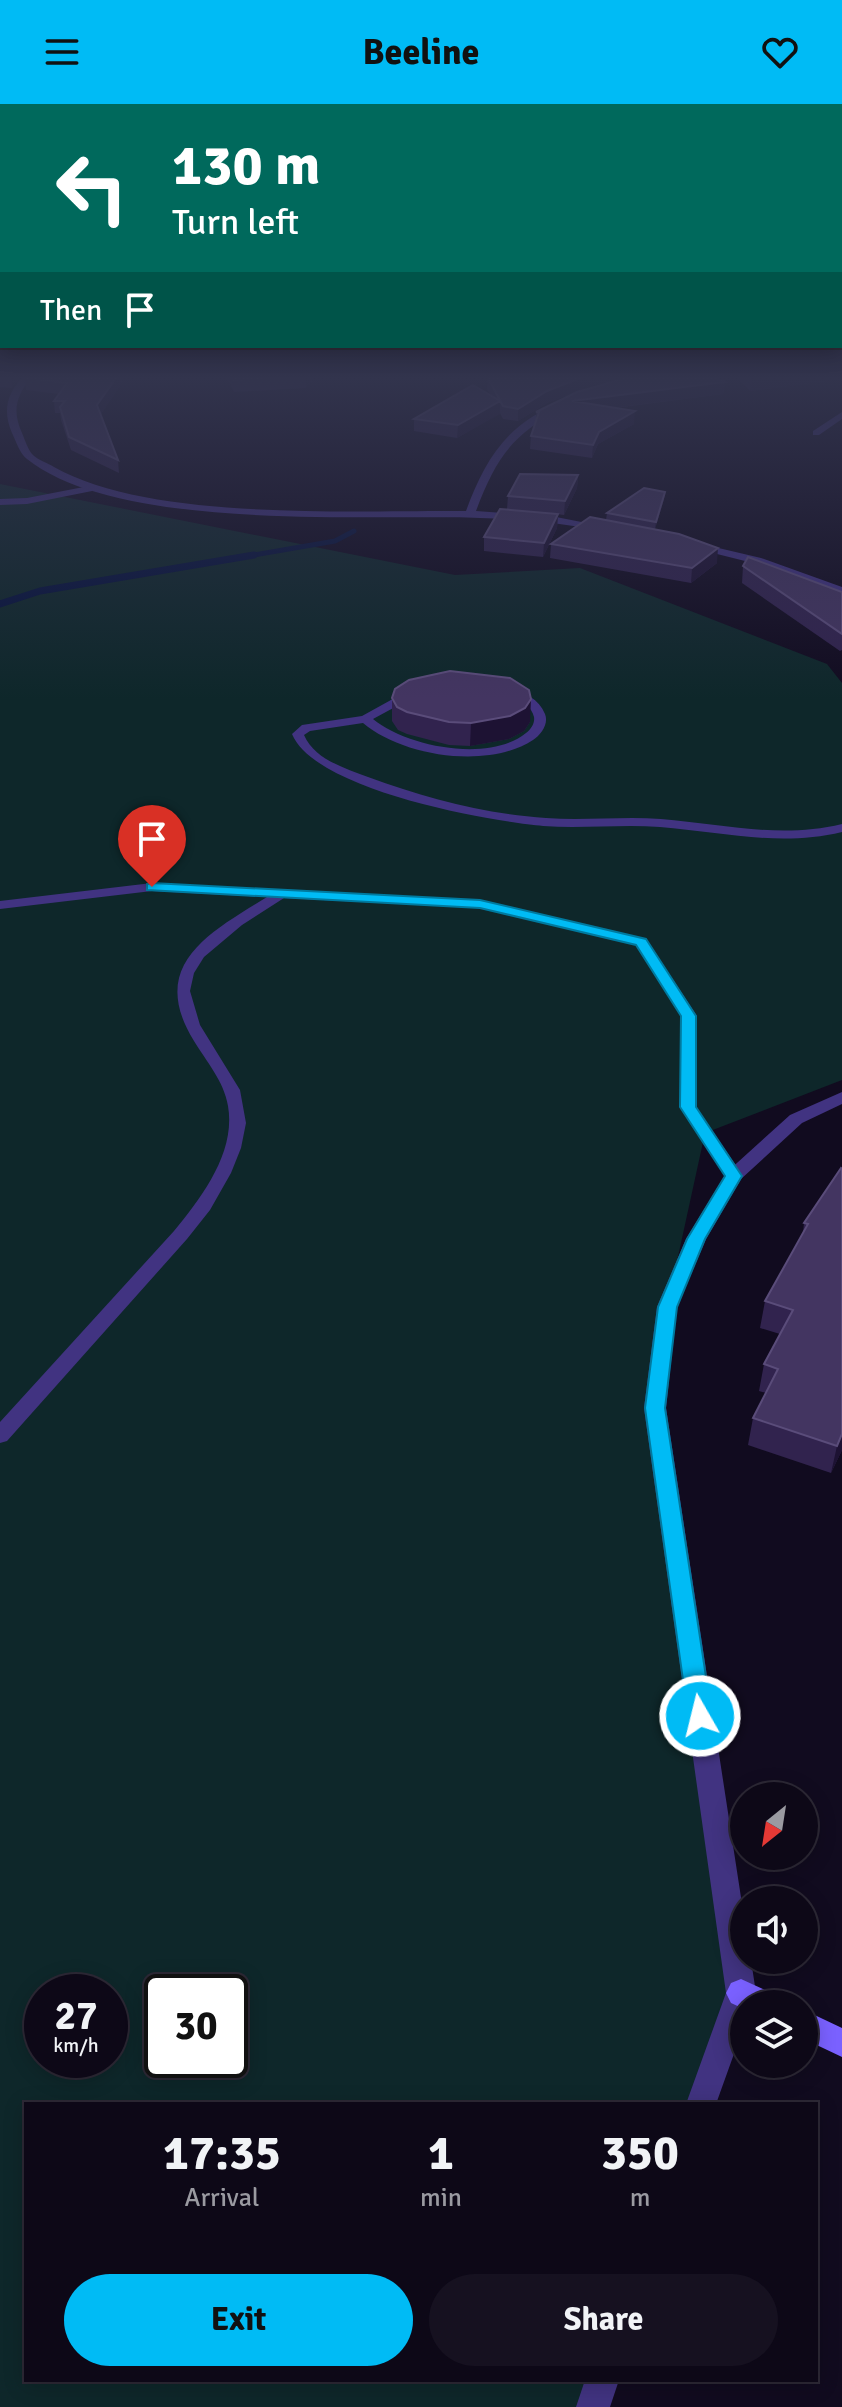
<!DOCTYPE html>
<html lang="en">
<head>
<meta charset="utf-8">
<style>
	:root { --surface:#0d0817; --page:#161120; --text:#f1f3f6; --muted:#9a9aa1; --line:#2d2936; --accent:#00bbf5 }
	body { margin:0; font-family:Signika,sans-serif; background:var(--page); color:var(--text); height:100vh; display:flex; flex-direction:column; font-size:30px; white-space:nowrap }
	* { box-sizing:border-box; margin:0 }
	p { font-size:26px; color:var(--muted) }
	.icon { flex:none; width:44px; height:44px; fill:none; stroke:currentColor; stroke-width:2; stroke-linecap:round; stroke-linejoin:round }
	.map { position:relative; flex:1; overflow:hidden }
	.panel { position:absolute; left:24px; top:1998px; width:794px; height:280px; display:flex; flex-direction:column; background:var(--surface); border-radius:0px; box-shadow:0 4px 20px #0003,0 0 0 2px var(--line) }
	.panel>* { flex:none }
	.banner { position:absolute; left:0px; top:0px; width:842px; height:244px; box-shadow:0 4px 20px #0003,0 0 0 2px var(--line); background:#00695c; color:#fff; overflow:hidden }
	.needle { width:52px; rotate:210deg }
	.tools { position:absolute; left:730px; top:1678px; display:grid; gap:16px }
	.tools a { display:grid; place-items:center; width:88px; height:88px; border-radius:50%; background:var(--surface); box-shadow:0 4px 20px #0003,0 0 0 2px var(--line); font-size:40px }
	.speed { position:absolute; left:24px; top:1870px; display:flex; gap:16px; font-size:40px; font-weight:700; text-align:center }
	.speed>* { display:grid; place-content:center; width:104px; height:104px; border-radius:50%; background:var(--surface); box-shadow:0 4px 20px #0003,0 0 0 2px var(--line); line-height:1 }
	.speed small { font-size:20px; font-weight:400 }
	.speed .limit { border:4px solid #111; border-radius:12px; background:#fff; color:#111 }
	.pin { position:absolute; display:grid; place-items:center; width:68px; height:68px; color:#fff; margin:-82px -34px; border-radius:50% 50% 50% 0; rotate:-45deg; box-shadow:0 0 8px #0007 }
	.pin .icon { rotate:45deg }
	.me { position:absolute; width:88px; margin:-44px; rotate:352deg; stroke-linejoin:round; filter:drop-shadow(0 0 6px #0008) }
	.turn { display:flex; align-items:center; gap:28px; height:168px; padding:0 40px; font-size:36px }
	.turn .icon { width:104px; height:104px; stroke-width:2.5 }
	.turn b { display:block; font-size:56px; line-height:68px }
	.then { display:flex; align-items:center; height:76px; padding:0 40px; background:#0003; gap:16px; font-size:30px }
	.eta { display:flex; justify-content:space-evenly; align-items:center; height:136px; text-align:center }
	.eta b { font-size:48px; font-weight:700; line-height:56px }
	.primary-button { display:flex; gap:16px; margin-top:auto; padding:16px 40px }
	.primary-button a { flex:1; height:92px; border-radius:48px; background:var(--accent); color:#111; font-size:32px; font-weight:700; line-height:92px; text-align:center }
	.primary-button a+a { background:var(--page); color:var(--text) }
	header { display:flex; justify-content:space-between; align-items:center; height:104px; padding:0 40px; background:var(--accent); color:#111; font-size:36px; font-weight:700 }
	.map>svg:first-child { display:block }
	.green { fill:#0e272a; fill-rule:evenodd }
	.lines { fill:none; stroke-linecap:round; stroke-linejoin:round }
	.stream-far1 { stroke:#06133d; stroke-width:5 }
	.stream { stroke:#06133d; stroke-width:7 }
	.lane { fill:#413381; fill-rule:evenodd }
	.street { fill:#413381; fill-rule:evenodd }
	.secondary { fill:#7a61ff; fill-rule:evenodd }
	.wall { fill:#31234e }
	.shaded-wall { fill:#1d1233 }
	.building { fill:#433561; stroke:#5a4c7a; stroke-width:2 }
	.route { fill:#00bbf5; stroke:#007a9f; stroke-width:2 }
</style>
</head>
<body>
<header><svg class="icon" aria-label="menu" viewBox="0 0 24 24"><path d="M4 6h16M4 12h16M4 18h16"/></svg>Beeline<svg class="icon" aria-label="heart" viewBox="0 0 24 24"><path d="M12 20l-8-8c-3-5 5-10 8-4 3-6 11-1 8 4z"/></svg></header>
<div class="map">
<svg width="842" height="2303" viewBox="0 0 842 2303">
	<rect width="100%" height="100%" fill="#110b1f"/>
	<!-- green -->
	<path class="green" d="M0 380 455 471 580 464 827 560 842 579V976L705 1029 667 1203 655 1304 741 1889 701 2000H26V2276H602L593 2303H0ZM42 1888H110V1956H42ZM162 1888H230V1956H162Z"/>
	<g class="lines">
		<!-- stream-far1 -->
		<path class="stream-far1" d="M242 453 335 437 354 427"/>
		<!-- stream -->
		<path class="stream" d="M0 500 40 487 254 451"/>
		<!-- lane -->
		<path class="lane" d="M94 381 97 386 27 400 0 401V395L27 394Z
			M449 580C477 580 532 578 545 610 549 620 541 631 533 636 487 666 402 652 363 619L310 627 304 631C315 656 345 664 368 673 426 694 484 710 546 714 584 717 623 712 661 715 723 720 780 735 842 720V728C780 743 722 728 660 723 621 720 582 725 543 722 487 717 315 686 292 630L302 621 362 612 400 591ZM449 586C469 587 529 587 534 613 535 619 531 625 526 629 489 659 407 643 373 615L408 596Z
			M152 779 480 796 646 835 697 912 696 1003 743 1072 734 1077 728 1076 680 1003 681 912 636 841 480 804 284 794 242 821 204 853 194 869 190 887 200 921 240 986 246 1019 241 1044 231 1069 210 1106 187 1135 7 1337 0 1339V1318L174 1127C202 1093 236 1048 228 1002 224 977 206 957 194 937 147 861 209 829 267 793L152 787 0 805V797Z"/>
		<!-- street -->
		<path class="street" d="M22 274H31C16 292 12 307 22 329 25 336 28 346 33 351 38 356 48 359 54 363 151 418 354 406 466 407 480 369 497 335 532 313 541 308 551 301 561 301V305C512 330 495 356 476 407L556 413 612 424 607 427C565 420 523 415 480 414 364 410 119 428 27 355 20 350 16 337 12 329 3 308 6 291 22 274Z
			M842 308V315L819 331H813V327Z
			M693 438 761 454 842 483V490L753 459 689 443 688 441Z
			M842 988V1000L802 1019 741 1075 706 1135 677 1203 666 1304 744 1813V1856H751L756 1889 752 1900H744V1922L716 2000H686L726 1889 644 1304 657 1203 686 1135 727 1068 790 1011Z
			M585 2276H619L610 2303H576Z"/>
		<!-- secondary -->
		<path class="secondary" d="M741 1875 774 1890 779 1900H744V1905L731 1899 726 1889 731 1879Z
			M804 1906 842 1924V1953L804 1935Z"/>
	</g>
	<!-- wall -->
	<path class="wall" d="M0 274H18L12 284 0 283Z
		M25 274H125L101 310 118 356 119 369 71 346 61 316 60 309H55L54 297 59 290 26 286Z
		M227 274H314L306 284 234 288Z
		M488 274H626L590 282 547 299 518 317 503 315 500 309 457 334 414 327V315L491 292 487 285Z
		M738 274H842V275L750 287Z
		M725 278 723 290 615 304 634 320 598 340 592 354 530 345 531 332 536 317V308Z
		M578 371 577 384 564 411 540 408 558 410 557 424 543 453 484 447V433L507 405 508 392Z
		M665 388 664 395 655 425 606 416 607 409Z
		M551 440 717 459 691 479 550 454Z
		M743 462 842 488V546L840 547 742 479Z
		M392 594 530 618 524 627 509 635 470 642 449 641 407 630 398 626 392 617Z
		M841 1064 842 1346 831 1369 748 1341 753 1314 766 1289 759 1287 764 1260 780 1230 760 1224 765 1197 803 1129 804 1119Z"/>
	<!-- shaded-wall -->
	<path class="shaded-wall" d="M10 274H18L12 284Z
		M116 274H125L99 313 97 301Z
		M306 274H314L306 284Z
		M580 274H626L590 282 547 299 518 317V305L547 287Z
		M751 274H842V275L750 287Z
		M725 278 723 290 571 309 572 297Z
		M500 297V310L457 334 458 321Z
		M635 307 634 320 598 340 592 354 593 341 599 328Z
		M578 371 577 384 564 411 565 397Z
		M665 388 664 395 655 425 656 418Z
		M558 410 557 424 543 453 544 439Z
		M718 444 717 459 691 479 692 464Z
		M531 595 530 618 524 627 509 635 470 642 471 619Z
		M842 1330V1346L831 1369 837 1342Z"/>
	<!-- building -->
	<path class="building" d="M27 274H116L97 301 118 356 69 333 60 303 65 297H54L67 279Z
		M232 274H263L233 276Z
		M488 274H580L547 287 518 305 503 302Z
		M626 274H716L725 278 572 297 635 307 599 328 593 341 531 332 539 308H536L577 288Z
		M473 281 500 297 458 321 414 315Z
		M520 370 578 371 565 397 508 392Z
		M644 384 665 388 656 418 607 409Z
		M500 405 558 410 544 439 484 433Z
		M590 413 679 430 718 444 692 464 551 440Z
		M748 453 842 488V530L743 462Z
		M450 567 510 574 529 586 531 595 525 604 510 612 471 619 449 618 407 608 397 603 392 594 395 585 409 576Z
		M841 1064 842 1065V1330L837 1342 753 1314 778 1265 764 1260 793 1206 765 1197 808 1120 804 1119Z"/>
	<!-- sky -->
	<linearGradient id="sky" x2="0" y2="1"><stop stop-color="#090611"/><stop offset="0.46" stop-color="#32344d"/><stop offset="1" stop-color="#32344d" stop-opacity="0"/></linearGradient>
	<rect width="842" height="596" fill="url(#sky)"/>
	<!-- route -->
	<path class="route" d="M152 779 480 796 646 835 648 838 696 912V1003L742 1072 705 1135 677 1203 665 1304 712 1612 708 1619 700 1621 691 1619 688 1612 645 1304 658 1203 687 1135 725 1072 680 1003 681 912 636 841 480 804 147 786V780Z"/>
</svg>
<div class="tools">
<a><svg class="needle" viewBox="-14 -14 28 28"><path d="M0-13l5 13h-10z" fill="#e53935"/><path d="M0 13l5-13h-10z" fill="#9a9aa1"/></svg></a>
<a><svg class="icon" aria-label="sound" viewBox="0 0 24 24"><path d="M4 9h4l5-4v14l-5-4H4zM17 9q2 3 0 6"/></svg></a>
<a><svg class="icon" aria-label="layers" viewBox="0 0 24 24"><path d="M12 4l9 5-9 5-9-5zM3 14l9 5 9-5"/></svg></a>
</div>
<div class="speed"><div>27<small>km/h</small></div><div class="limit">30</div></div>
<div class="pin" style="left:152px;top:783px;background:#d93025"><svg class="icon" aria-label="arrive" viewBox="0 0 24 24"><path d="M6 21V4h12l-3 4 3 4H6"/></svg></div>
<svg class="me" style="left:700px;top:1612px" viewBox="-20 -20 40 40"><circle r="17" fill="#00bbf5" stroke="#fff" stroke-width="3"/><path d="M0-11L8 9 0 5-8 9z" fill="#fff"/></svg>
<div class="banner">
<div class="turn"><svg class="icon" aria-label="left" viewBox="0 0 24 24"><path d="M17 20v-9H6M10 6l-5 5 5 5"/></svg><div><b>130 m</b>Turn left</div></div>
<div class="then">Then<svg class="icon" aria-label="arrive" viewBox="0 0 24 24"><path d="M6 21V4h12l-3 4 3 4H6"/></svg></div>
</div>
<section class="panel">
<div class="eta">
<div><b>17:35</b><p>Arrival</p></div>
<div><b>1</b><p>min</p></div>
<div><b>350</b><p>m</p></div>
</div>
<div class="primary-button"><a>Exit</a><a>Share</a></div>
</section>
</div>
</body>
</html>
